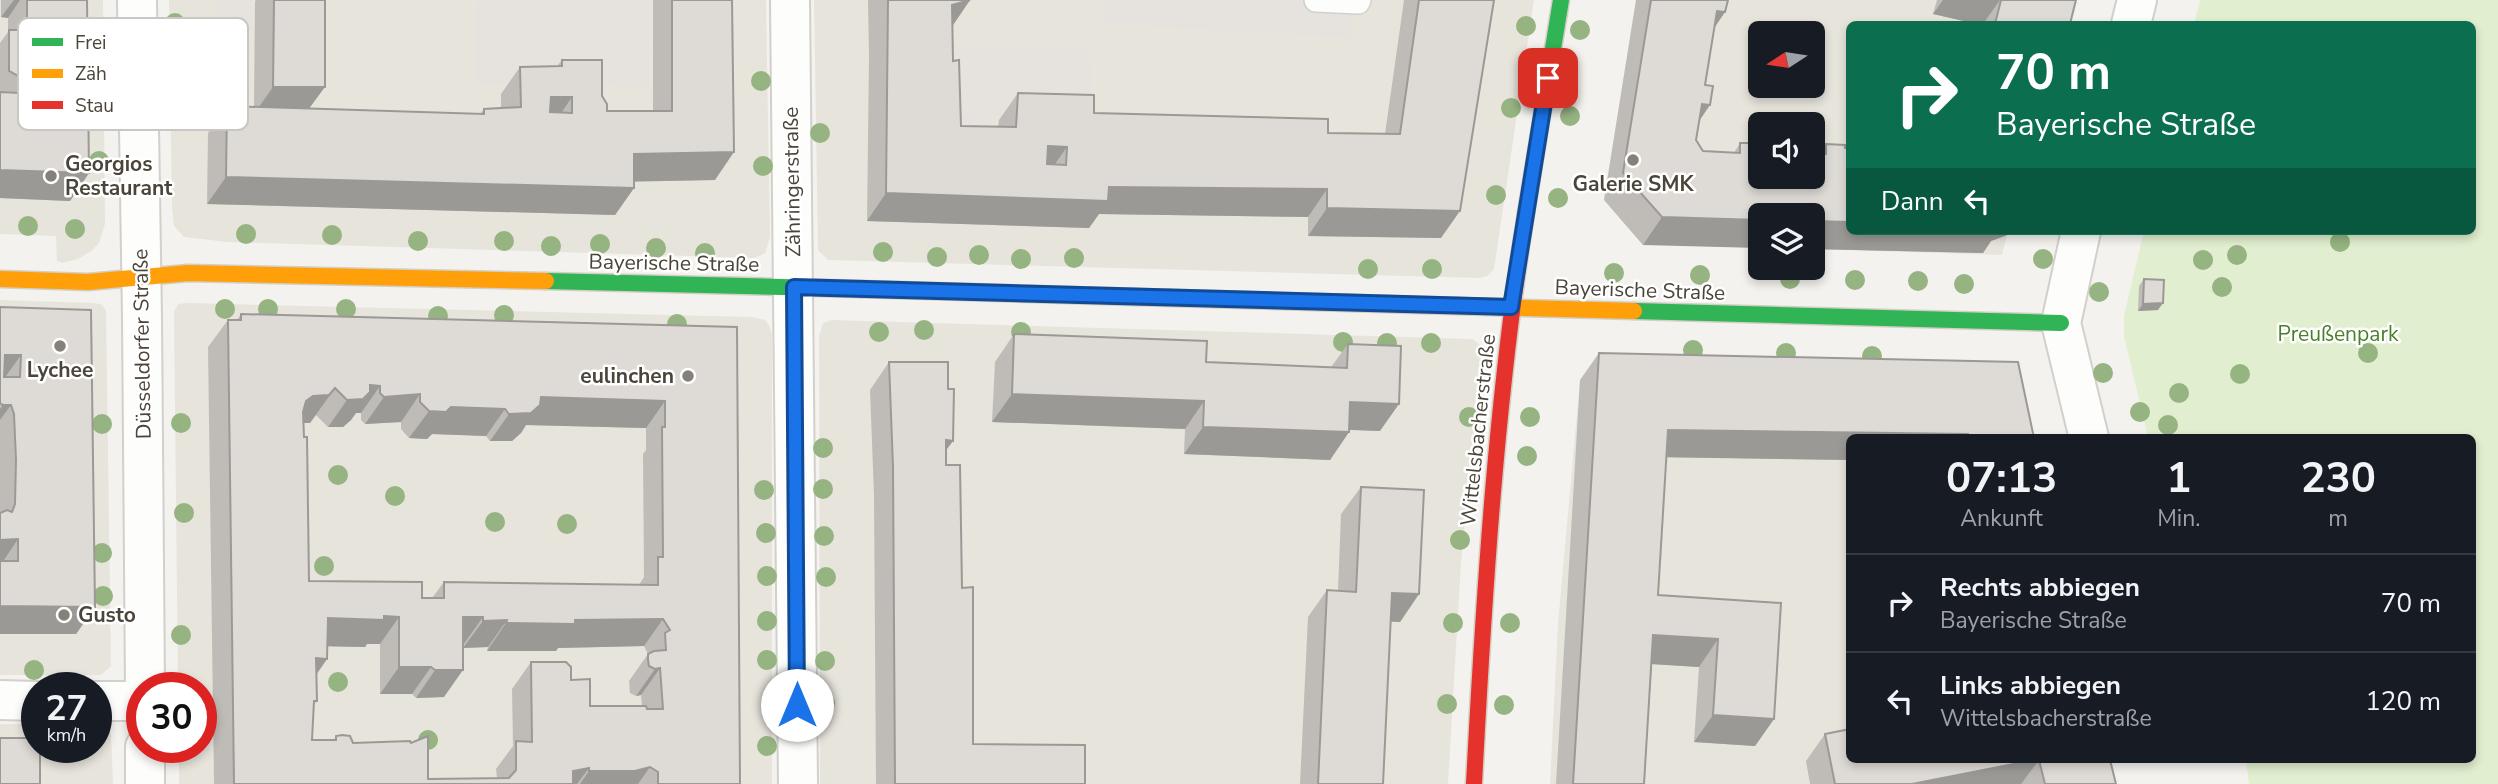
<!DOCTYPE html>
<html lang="de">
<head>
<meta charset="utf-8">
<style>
	:root { --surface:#171b24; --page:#242831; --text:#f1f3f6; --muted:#9ea1a6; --line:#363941 }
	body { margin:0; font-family:"Nunito Sans",sans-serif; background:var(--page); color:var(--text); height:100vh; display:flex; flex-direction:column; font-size:26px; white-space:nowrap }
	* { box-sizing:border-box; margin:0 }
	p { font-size:23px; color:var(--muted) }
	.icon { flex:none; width:38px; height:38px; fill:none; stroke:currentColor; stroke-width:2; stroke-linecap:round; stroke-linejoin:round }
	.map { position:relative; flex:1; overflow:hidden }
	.panel { position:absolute; left:1846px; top:434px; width:630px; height:329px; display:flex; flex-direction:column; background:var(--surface); border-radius:10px; box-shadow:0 4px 10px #0003 }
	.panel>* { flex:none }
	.hud { position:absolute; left:1846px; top:21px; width:630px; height:214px; border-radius:10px; box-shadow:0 4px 10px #0003; background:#0b6e4f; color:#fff; overflow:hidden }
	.needle { width:46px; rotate:258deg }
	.fabs { position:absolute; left:1748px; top:21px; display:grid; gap:14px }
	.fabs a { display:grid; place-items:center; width:77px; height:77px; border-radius:10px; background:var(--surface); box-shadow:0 4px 10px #0003; font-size:35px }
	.speed { position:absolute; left:21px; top:672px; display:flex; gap:14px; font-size:35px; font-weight:700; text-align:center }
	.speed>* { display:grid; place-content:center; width:91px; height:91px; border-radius:50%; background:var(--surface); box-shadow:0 4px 10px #0003; line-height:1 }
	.speed small { font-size:18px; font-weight:400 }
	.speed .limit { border:10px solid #d22; background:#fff; color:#111 }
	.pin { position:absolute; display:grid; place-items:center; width:60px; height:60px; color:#fff; margin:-30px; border-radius:14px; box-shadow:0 4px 10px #0006 }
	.me { position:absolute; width:77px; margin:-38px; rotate:0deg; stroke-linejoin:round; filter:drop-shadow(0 0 5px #0008) }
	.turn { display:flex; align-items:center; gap:24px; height:147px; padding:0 35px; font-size:32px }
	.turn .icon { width:91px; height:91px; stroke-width:2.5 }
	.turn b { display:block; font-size:49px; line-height:60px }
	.then { display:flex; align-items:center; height:66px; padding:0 35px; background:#0003; gap:14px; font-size:26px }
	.eta { display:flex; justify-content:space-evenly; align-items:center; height:119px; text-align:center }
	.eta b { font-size:42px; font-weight:700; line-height:49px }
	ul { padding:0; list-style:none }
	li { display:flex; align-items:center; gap:21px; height:98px; padding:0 35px; border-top:2px solid var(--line) }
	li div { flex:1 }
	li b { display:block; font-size:26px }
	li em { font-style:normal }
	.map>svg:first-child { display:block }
	.residential { fill:#e7e4dc; fill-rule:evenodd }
	.green { fill:#e1eecf }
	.parking { fill:#e6e3df }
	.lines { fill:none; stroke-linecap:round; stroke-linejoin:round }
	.lane-casing { stroke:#d2d0cb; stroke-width:26 }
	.street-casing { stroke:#d2d0cb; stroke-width:42 }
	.fast-casing { stroke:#d3cfc5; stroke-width:19 }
	.slow-casing { stroke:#d3cfc5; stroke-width:19 }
	.jam-casing { stroke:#d3cfc5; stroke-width:19 }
	.lane { stroke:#fdfdfc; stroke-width:23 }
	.street { stroke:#fdfdfc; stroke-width:38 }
	.fast { stroke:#30b455; stroke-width:16 }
	.slow { stroke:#ff9f0a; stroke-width:16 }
	.jam { stroke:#e5322d; stroke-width:16 }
	.tree { fill:#96b382 }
	.wall { fill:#bfbcb8; fill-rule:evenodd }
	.shaded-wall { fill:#9b9996 }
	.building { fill:#dedbd6; stroke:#9b9996; stroke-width:2; fill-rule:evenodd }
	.route-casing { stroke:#114b97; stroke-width:18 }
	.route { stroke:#1a73e8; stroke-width:12 }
	.poi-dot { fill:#868178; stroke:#fff; stroke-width:2.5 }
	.labels { text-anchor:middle; stroke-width:5; stroke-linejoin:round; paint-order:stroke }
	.poi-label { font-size:21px; font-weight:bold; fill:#4b4439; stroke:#fff; text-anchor:start }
	.street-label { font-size:21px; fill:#4b4439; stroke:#fff }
	.park-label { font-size:21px; fill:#4a7f2a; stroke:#fff }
	.key { fill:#fff; stroke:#c9c7c4; stroke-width:2 }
	.key-label { font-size:19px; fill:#4b4439 }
</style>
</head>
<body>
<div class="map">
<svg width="2498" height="784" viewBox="0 0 2498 784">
	<rect width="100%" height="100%" fill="#f4f2ee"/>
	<!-- residential -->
	<path class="residential" d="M0 0H103L105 224 99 243 90 252 78 259 62 263 57 261 56 236 0 234Z
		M169 0H766L770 237 765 253 755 258 227 242 184 237 174 226 172 208Z
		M814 0H1534L1494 269 1487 276 1480 278 828 260 818 250Z
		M1636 0H2064L2058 24H1850V231H2008L2002 255 1813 249V215H1760V248L1642 244 1604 200ZM1760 33H1813V86H1760ZM1760 124H1813V177H1760Z
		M0 300 92 303 101 304 106 310 111 666 101 675H0Z
		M188 303 751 317 765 320 769 325 772 335V784H179V747H201V688H178L174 312 178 304Z
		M832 320 1473 339 1480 345 1482 352 1461 562 1448 784H820L819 337 823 323Z
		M1580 380 1999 389 1850 438V760L2092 784H1550L1558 624Z
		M0 724H37V747H96V725L107 727 111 735 113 784H0Z"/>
	<!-- green -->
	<path class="green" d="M2200 0H2498V784H2249L2246 760H2473V438L2148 437 2124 336V316L2144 231H2473V24H2194Z"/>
	<!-- parking -->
	<path class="parking" d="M218 0H252V29H218Z
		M476 0H651L650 86 475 84Z
		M1103 0H1353L1352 38 1104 24Z
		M1090 47 1092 114 991 115V140H945L944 49Z"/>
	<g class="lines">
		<defs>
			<path id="lane" d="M1316 0 1358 2 1359 0"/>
			<path id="street" d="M137 0 142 318 145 688
				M790 0 798 784
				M2131 24 2137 0
				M2081 231 2061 323 2089 438
				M0 700 37 701
				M96 701H142
				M145 747V784"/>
			<path id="fast" d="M1526 213 1561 0
				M546 281 861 289
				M1634 311 2061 323"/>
			<path id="slow" d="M0 279 88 282 188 273 546 281
				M1136 297 1634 311"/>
			<path id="jam" d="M861 289 1136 297
				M1474 784C1484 593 1496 402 1526 213"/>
		</defs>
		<!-- lane casing -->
		<use href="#lane" class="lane-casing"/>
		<!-- street casing -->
		<use href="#street" class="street-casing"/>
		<!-- fast casing -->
		<use href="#fast" class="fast-casing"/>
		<!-- slow casing -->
		<use href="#slow" class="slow-casing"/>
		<!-- jam casing -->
		<use href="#jam" class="jam-casing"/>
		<!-- lane -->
		<use href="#lane" class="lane"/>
		<!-- street -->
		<use href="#street" class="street"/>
		<!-- fast -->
		<use href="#fast" class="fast"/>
		<!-- slow -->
		<use href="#slow" class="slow"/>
		<!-- jam -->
		<use href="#jam" class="jam"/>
	</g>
	<!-- trees -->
	<g class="tree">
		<circle cx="175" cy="23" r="10"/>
		<circle cx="1526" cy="26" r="10"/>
		<circle cx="1580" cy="30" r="10"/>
		<circle cx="761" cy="81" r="10"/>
		<circle cx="1511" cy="108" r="10"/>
		<circle cx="1570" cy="116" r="10"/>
		<circle cx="820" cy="133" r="10"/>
		<circle cx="99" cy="161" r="10"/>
		<circle cx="763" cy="166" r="10"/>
		<circle cx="1496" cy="195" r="10"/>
		<circle cx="1558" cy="198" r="10"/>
		<circle cx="28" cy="226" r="10"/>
		<circle cx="75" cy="229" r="10"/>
		<circle cx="246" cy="234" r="10"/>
		<circle cx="332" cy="235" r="10"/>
		<circle cx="418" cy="241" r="10"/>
		<circle cx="504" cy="241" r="10"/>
		<circle cx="2340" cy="242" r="10"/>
		<circle cx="600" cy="244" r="10"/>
		<circle cx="551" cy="246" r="10"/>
		<circle cx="656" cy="248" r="10"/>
		<circle cx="883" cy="252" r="10"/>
		<circle cx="705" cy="253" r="10"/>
		<circle cx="979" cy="255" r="10"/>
		<circle cx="2237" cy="255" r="10"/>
		<circle cx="937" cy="257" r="10"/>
		<circle cx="1074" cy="258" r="10"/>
		<circle cx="1021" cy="259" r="10"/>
		<circle cx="2043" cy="259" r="10"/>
		<circle cx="2203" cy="260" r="10"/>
		<circle cx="1368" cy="269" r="10"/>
		<circle cx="1432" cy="269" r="10"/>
		<circle cx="1614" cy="273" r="10"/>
		<circle cx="1700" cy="275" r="10"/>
		<circle cx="1790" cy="279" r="10"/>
		<circle cx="1855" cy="280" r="10"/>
		<circle cx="1918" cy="281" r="10"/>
		<circle cx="1964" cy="284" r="10"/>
		<circle cx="2222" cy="287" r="10"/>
		<circle cx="2099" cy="292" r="10"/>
		<circle cx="225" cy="309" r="10"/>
		<circle cx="268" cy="309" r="10"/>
		<circle cx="346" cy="309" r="10"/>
		<circle cx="504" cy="315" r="10"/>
		<circle cx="438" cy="316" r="10"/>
		<circle cx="677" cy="324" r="10"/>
		<circle cx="924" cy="330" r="10"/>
		<circle cx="879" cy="332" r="10"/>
		<circle cx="1021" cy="332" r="10"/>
		<circle cx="1343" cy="342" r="10"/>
		<circle cx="1387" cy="343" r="10"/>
		<circle cx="1431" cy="343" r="10"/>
		<circle cx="1693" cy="350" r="10"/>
		<circle cx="1786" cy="353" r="10"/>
		<circle cx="2368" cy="353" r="10"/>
		<circle cx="1872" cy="356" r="10"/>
		<circle cx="2103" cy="373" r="10"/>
		<circle cx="2240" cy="374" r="10"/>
		<circle cx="2179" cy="393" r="10"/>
		<circle cx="2140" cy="412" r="10"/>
		<circle cx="1469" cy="417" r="10"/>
		<circle cx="1530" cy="417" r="10"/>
		<circle cx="181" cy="423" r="10"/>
		<circle cx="102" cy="424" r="10"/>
		<circle cx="2168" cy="425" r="10"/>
		<circle cx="823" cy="448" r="10"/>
		<circle cx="1527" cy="456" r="10"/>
		<circle cx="338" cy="475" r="10"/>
		<circle cx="823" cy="489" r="10"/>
		<circle cx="764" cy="490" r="10"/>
		<circle cx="395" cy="496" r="10"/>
		<circle cx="184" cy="513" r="10"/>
		<circle cx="495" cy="522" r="10"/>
		<circle cx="567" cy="524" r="10"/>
		<circle cx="766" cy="533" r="10"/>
		<circle cx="824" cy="536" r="10"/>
		<circle cx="1460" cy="540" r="10"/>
		<circle cx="102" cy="553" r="10"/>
		<circle cx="324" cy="566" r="10"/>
		<circle cx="767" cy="576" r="10"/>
		<circle cx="826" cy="577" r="10"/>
		<circle cx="103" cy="596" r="10"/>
		<circle cx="767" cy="621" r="10"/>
		<circle cx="1453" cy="623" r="10"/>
		<circle cx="1510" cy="623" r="10"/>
		<circle cx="181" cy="635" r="10"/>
		<circle cx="767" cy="660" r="10"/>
		<circle cx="825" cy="661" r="10"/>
		<circle cx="34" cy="670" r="10"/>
		<circle cx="338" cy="682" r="10"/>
		<circle cx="825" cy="703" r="10"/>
		<circle cx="1447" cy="704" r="10"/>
		<circle cx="1504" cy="705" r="10"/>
		<circle cx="428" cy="740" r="10"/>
		<circle cx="767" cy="746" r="10"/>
	</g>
	<!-- wall -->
	<path class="wall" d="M1 0H87L89 173 70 201 0 198V43L8 32V18L1 17Z
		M256 0H325L310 108 480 114 484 109 501 108V94L520 67 557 66 562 60 602 96 607 111H653V0H732L715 180 634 181V188L615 215 207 204 208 133 227 106H254L255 1Z
		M868 0H970L953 25V61L961 126 998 127 999 120 1018 93 1094 113 1328 133 1385 134 1404 0H1494L1441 238 1308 236V217L1099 214 1089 228 867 221 869 56Z
		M1636 0H1728L1725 12 1714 28 1696 140 1703 151 1734 153 1740 143 1760 177 1819 154 1826 144 1845 148 2007 235 1991 241 1983 253 1813 249V215L1643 245 1604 200Z
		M1937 0H2076L2070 24H1977L1933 14Z
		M2144 279 2158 310 2138 311 2139 286Z
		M0 307 91 310 95 607 76 634H0Z
		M241 314 737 327 740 784H214L208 347 228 320H237ZM356 413H361V420L365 424 401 422V429L409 438 427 439 432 434 486 436 490 441H512L521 433 526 425 646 428V450L643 454 644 577 639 585 444 582 432 598H422L309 581 303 423H310L316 415 328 427H343L351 420ZM367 644H380V694H412L416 698 444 697 463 648 488 647 487 651H556L558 648 644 646 648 654 629 681 630 693 636 696 641 695 642 706H590L571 680 531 662 512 689 513 746 496 769 497 778 428 779 353 743 336 736 334 740H312L314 705 317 701V674L327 659 328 646 365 647Z
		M1014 334 1206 362 1331 367 1348 344 1380 431 1349 430V432L1330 460 1184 454 1185 429 992 422 995 362Z
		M1599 353 2034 438H1850V460L1666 457 1658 595 1781 603 1774 719 1755 746 1694 742 1699 667 1652 664 1644 784H1556L1580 380Z
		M889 362 946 450V465L962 588 973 744 1085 784H876L874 495 870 390Z
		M1361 487 1419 594 1400 622 1391 621 1383 784H1300L1308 617 1327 590 1338 591 1341 514Z
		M1825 734 1850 760H2110L2116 784H1810L1806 761Z"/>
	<!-- shaded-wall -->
	<path class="shaded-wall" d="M14 0H20L8 18 1 17Z
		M970 0 951 28 952 5Z
		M1943 0H2000L1983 24H1977L1933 14Z
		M1717 11 1725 12 1706 40Z
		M273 87H325L305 114H254Z
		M551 97H572L553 125 532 124Z
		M1702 104 1710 105 1691 133Z
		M1048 146 1067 147 1048 174 1029 173Z
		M734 152 715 180 615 182 634 154Z
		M0 170 89 173 70 201 0 198Z
		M226 177 634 188 615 215 207 204Z
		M1109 187 1327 189 1308 217 1099 214 1089 228 867 221 886 193Z
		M1327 208 1460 211 1441 238 1308 236Z
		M1662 217 1760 220V248L1643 245Z
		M1813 221 1850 222V231H2010L2007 235 1991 241 1983 253 1813 249Z
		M2163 303 2158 310 2138 311 2143 304Z
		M5 355H21L1 383Z
		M370 385 380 386 361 413H356L351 420 343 427H328L347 400Z
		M335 388 310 423H294L306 401 313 396Z
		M420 394 401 422 365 424 384 397Z
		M1012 394 1204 401 1185 429 992 422Z
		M541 397 665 401 646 428 526 425 521 433 512 441H490L509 414Z
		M1350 402 1399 404 1380 431 1331 429Z
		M3 405H11L0 420V409Z
		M451 407 505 409 486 436 432 434 427 439 409 438 429 411Z
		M1203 427 1349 432 1330 460 1184 454Z
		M1668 430 1968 434 1966 438H1850V460L1649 457Z
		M946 440 953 441 933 468Z
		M18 539 0 566 1 540Z
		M1392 593 1419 594 1400 622 1373 621Z
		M0 606 95 607 76 634H0Z
		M384 616 399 617 380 644H367L365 647 309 646 328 618Z
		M463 617H483L463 645Z
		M663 619 644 646 558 648 556 651H487L506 623 575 620Z
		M507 620 488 647 463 648 483 621Z
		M1653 635 1718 639 1699 667 1634 663Z
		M316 658 327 659 308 686Z
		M399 667H431L412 694H380Z
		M660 668 641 695 636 696 655 669Z
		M435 670H463L444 697 416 698Z
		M1713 715 1774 719 1755 746 1694 742Z
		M2034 760H2039L2021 784H1912Z
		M650 767 638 784H580L589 771Z
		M589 768 577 784H564L573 771Z"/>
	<!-- building -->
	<path class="building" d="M27 0H87L89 173 0 170V92L19 93 20 77 9 71V30H27Z
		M274 0H325V87H273Z
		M672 0H732L734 152 634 154V188L226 177 227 106 484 114V109L521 107 520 67 562 66V60H602V96L607 104V111H672ZM551 97H572V113L550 112Z
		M888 0H970L952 5 953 61 959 60 961 126 1016 127 1018 93 1094 95V113L1328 119V133L1400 134 1419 0H1494L1460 211 1327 208V189L1109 187 1108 201 886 193ZM1048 146 1067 147 1066 165 1047 164Z
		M1651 0H1728L1725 12 1717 11 1705 85 1713 86 1710 105 1702 104 1696 140 1703 151 1740 153V143H1760V177H1813V153L1826 154V144L1845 145V148L1850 149V222L1813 221V215H1760V220L1662 217 1623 173Z
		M2001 0H2076L2070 24H1995Z
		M2144 279 2164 280 2163 303 2143 304Z
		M0 307 91 310 95 607 0 606V513L7 510 12 512 15 504 16 460 14 414 11 405H3L0 403ZM5 355H21L20 377H4ZM18 539V561H1V540Z
		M241 314 737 327 740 784H658V772L650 767 635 771H589V768L573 771V784H234L228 320H241ZM370 385 380 386V393L384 397 420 394V402L429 411 446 412 451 407 505 409 509 414 531 413 540 405 541 397 665 401V427H662L663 557H658V585L444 582V598H422V582L309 581 307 437H304L303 412 306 401 313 396 329 395 335 388 347 400 363 399 370 392ZM384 616 399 617V667H431L435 670H463V617H483V621L507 620 506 623 575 624V620L663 619 670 630 665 633 666 650 654 651 648 654V660L649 666 655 669 660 668 663 709H647L646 706H590V679L571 680V667L566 662H531L532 742 516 741V770L509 778 428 779V736L411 743 410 741 353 743 350 736 342 735 336 736V740H312L314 701H317L316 658 327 659 328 618 384 620Z
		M1014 334 1207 341 1206 362 1347 368 1348 344 1401 346 1399 404 1350 402 1349 432 1203 427 1204 401 1012 394Z
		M1599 353 2018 362 2034 438H1969L1968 434 1668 430 1658 595 1781 603 1774 719 1713 715 1718 639 1653 635 1644 784H1573Z
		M889 362H948V389H954L953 441 946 440V465H960L962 588 973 587V744L1085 745V784H895L893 467Z
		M1361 487 1424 490 1419 594 1392 593 1383 784H1318L1327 590 1356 592Z
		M1850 729V760H2034L1912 784H1835L1825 734Z
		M0 738H37V747H40V784H0Z
		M2039 760H2110L2116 784H2045Z"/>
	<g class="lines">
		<defs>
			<path id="route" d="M797 705 794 287 1511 307 1548 78"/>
		</defs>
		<!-- route casing -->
		<use href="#route" class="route-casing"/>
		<!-- route -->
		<use href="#route" class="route"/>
	</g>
	<!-- markers -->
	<g class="poi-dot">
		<circle cx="1633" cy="160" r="7"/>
		<circle cx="51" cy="176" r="7"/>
		<circle cx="60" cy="346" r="7"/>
		<circle cx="688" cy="376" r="7"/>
		<circle cx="64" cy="615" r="7"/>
	</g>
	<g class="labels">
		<!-- poi labels -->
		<g class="poi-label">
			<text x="65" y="171">Georgios<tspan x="65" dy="24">Restaurant</tspan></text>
			<text x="1633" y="191" text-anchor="middle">Galerie SMK</text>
			<text x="60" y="377" text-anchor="middle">Lychee</text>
			<text x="674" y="383" text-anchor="end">eulinchen</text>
			<text x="78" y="622">Gusto</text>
		</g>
		<!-- street labels -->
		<g class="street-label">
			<text transform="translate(792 182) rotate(-91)" y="7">Zähringerstraße</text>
			<text transform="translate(674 263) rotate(1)" y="7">Bayerische Straße</text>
			<text transform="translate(1640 290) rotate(2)" y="7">Bayerische Straße</text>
			<text transform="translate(142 344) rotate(-91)" y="7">Düsseldorfer Straße</text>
			<text transform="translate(1478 430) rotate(-84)" y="7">Wittelsbacherstraße</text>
		</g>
		<!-- park labels -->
		<g class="park-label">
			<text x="2338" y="341">Preußenpark</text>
		</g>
	</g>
	<!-- legend -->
	<rect x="18" y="18" width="230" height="112" rx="10" class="key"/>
	<rect x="32" y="38" width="31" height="8" fill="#30b455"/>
	<rect x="32" y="69" width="31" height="9" fill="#ff9f0a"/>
	<rect x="32" y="101" width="31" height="8" fill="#e5322d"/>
	<g class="key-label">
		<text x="75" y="49">Frei</text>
		<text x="75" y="80">Zäh</text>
		<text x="75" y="112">Stau</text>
	</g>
</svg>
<div class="fabs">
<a><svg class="needle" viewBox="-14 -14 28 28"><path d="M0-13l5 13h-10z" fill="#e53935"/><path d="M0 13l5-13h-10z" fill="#9ea1a6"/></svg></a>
<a><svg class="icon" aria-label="sound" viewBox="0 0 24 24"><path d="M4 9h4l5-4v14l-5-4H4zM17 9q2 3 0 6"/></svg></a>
<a><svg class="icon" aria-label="layers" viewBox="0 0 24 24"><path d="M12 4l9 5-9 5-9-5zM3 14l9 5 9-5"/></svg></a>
</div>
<div class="speed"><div>27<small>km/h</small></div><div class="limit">30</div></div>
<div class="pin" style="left:1548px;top:78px;background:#d93025"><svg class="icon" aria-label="arrive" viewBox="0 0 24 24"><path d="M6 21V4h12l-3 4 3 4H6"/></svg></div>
<svg class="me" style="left:797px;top:705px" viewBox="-20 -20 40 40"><circle r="19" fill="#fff"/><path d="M0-13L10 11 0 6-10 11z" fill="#1a73e8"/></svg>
<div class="hud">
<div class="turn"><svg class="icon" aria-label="right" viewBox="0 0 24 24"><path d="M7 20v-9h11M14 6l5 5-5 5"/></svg><div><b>70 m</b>Bayerische Straße</div></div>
<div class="then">Dann<svg class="icon" aria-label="left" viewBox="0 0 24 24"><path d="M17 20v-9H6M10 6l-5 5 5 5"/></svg></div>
</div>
<section class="panel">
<div class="eta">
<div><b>07:13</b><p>Ankunft</p></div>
<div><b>1</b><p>Min.</p></div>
<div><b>230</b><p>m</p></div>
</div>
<ul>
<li><svg class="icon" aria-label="right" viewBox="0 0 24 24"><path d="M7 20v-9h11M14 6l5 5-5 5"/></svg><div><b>Rechts abbiegen</b><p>Bayerische Straße</p></div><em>70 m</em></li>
<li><svg class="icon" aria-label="left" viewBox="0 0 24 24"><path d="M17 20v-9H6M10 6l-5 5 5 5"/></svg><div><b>Links abbiegen</b><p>Wittelsbacherstraße</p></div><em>120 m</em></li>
</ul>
</section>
</div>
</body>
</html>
